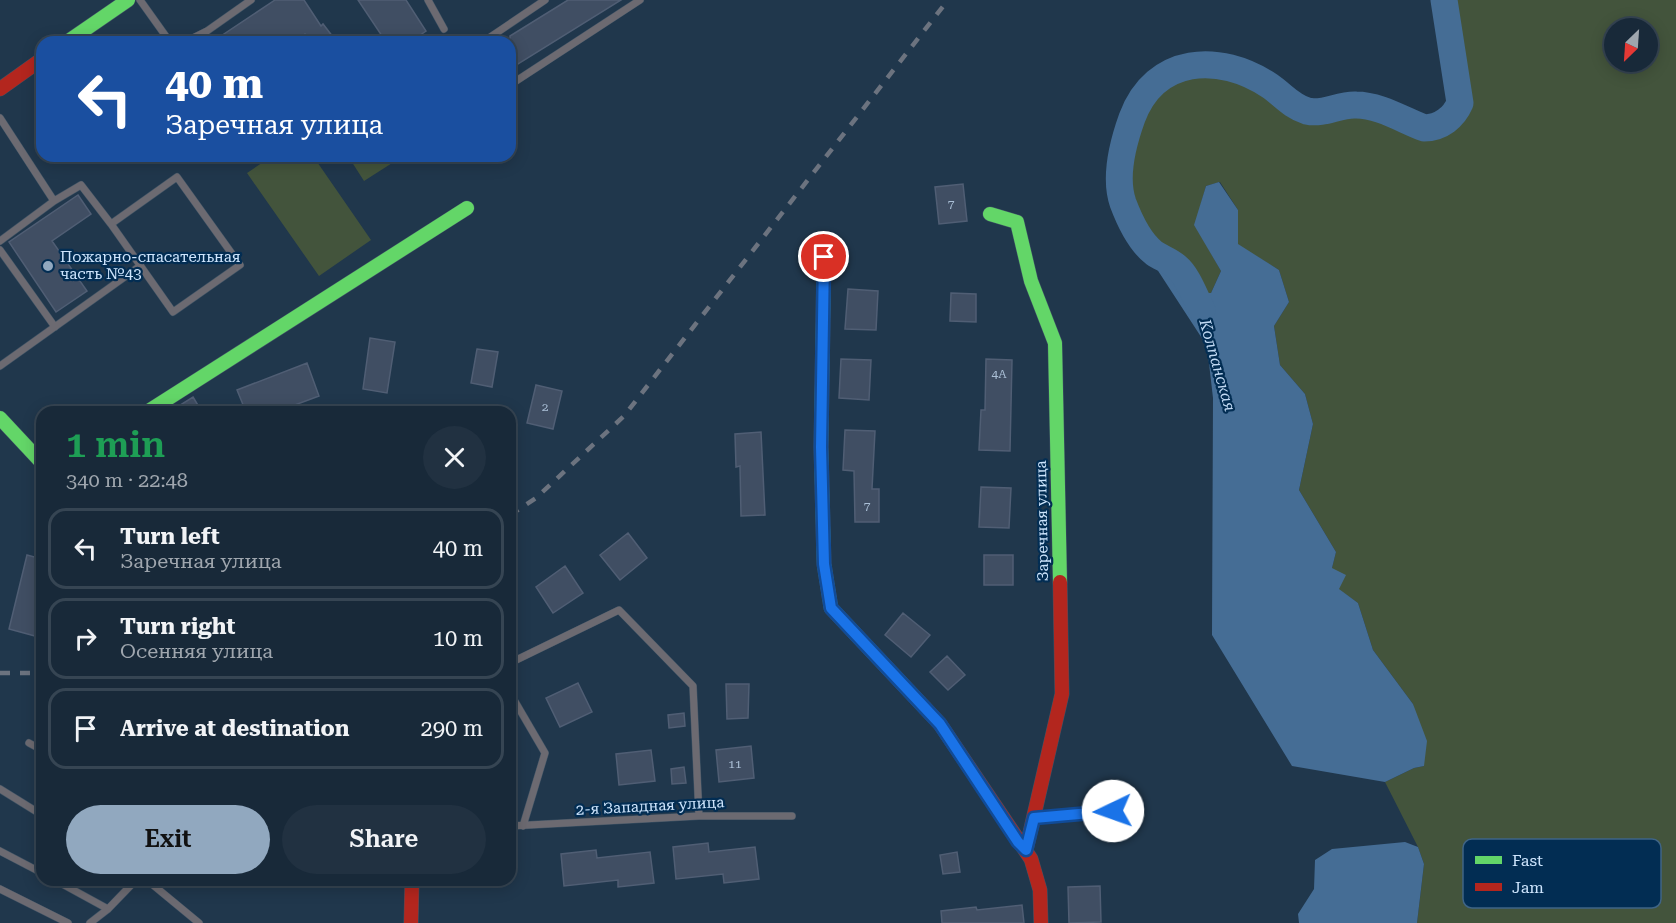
<!DOCTYPE html>
<html lang="en">
<head>
<meta charset="utf-8">
<style>
	:root { --surface:#182939; --page:#213141; --text:#f1f3f6; --muted:#9fa6ae; --line:#364553; --accent:#91a8bf }
	body { margin:0; font-family:"Roboto Serif",serif; background:var(--page); color:var(--text); height:100vh; display:flex; flex-direction:column; font-size:22px; white-space:nowrap }
	* { box-sizing:border-box; margin:0 }
	p { font-size:20px; color:var(--muted) }
	.icon { flex:none; width:33px; height:33px; fill:none; stroke:currentColor; stroke-width:2; stroke-linecap:round; stroke-linejoin:round }
	.map { position:relative; flex:1; overflow:hidden }
	.sheet { position:absolute; left:36px; top:406px; width:480px; height:480px; display:flex; flex-direction:column; background:var(--surface); border-radius:18px; box-shadow:0 3px 15px #0003,0 0 0 2px var(--line) }
	.sheet>* { flex:none }
	.hud { position:absolute; left:36px; top:36px; width:480px; height:126px; border-radius:18px; box-shadow:0 3px 15px #0003,0 0 0 2px var(--line); background:#1a4fa0; color:#fff; overflow:hidden }
	.needle { width:39px; rotate:205deg }
	.controls { position:absolute; left:1604px; top:18px; display:grid; gap:12px }
	.controls a { display:grid; place-items:center; width:54px; height:54px; border-radius:50%; background:var(--surface); box-shadow:0 3px 15px #0003,0 0 0 2px var(--line); font-size:30px }
	.pin { position:absolute; display:grid; place-items:center; width:51px; height:51px; color:#fff; margin:-26px; border:3px solid #fff; border-radius:50%; box-shadow:0 2px 6px #0007 }
	.me { position:absolute; width:66px; margin:-33px; rotate:267deg; stroke-linejoin:round; filter:drop-shadow(0 0 4px #0008) }
	.turn { display:flex; align-items:center; gap:21px; height:126px; padding:0 30px; font-size:27px }
	.turn .icon { width:78px; height:78px; stroke-width:2.5 }
	.turn b { display:block; font-size:42px; line-height:51px }
	.round { display:grid; place-items:center; flex:none; width:63px; height:63px; border-radius:32px; background:var(--page) }
	.head { display:flex; align-items:center; justify-content:space-between; height:102px; padding:0 30px }
	h1 { font-size:36px; font-weight:600; line-height:45px; color:#1e9e55 }
	.button { display:flex; gap:12px; margin-top:auto; padding:12px 30px }
	.button a { flex:1; height:69px; border-radius:36px; background:var(--accent); color:#111; font-size:24px; font-weight:600; line-height:69px; text-align:center }
	.button a+a { background:var(--page); color:var(--text) }
	ul { padding:0; list-style:none }
	li { display:flex; align-items:center; gap:18px; height:81px; margin:0 12px 9px; padding:0 18px; border:3px solid var(--line); border-radius:18px }
	li div { flex:1 }
	li b { display:block; font-size:22px }
	li em { font-style:normal }
	.map>svg:first-child { display:block }
	.green { fill:#43543c; fill-rule:evenodd }
	.water { fill:#456d95 }
	.lines { fill:none; stroke-linecap:round; stroke-linejoin:round }
	.river { stroke:#456d95; stroke-width:27 }
	.building { fill:#404e63; stroke:#505e74; stroke-width:1.5 }
	.lane-casing { stroke:#3f5365; stroke-width:8 }
	.fast-casing { stroke:#3f5365; stroke-width:15 }
	.jam-casing { stroke:#3f5365; stroke-width:15 }
	.lane { stroke:#6c6a71; stroke-width:7 }
	.fast { stroke:#63d668; stroke-width:14 }
	.jam { stroke:#b3261e; stroke-width:14 }
	.rail { stroke:#6c737f; stroke-width:4.5; stroke-dasharray:10 10; stroke-linecap:butt }
	.route-casing { stroke:#114b97; stroke-width:15 }
	.route { stroke:#1a73e8; stroke-width:10 }
	.poi-dot { fill:#91a8bf; stroke:#022d53; stroke-width:2 }
	.labels { text-anchor:middle; stroke-width:4.5; stroke-linejoin:round; paint-order:stroke }
	.number-label { font-size:12px; fill:#aabfd6 }
	.poi-label { font-size:15px; fill:#cee5fd; stroke:#022d53; text-anchor:start }
	.street-label { font-size:15px; fill:#cee5fd; stroke:#022d53 }
	.water-label { font-size:16px; font-style:italic; fill:#c1d9f3; stroke:#022d53 }
	.key { fill:#022d53; stroke:#3f6486; stroke-width:1.5 }
	.key-label { font-size:16px; fill:#cee5fd }
</style>
</head>
<body>
<div class="map">
<svg width="1676" height="923" viewBox="0 0 1676 923">
	<rect width="100%" height="100%" fill="#20374c"/>
	<!-- green -->
	<path class="green" d="M1444 0H1676V923H1417L1424 864 1418 847 1385 782 1414 768 1424 766 1413 704 1373 650 1358 603 1338 589 1332 568 1336 552 1299 490 1313 424 1305 394 1280 365 1274 326 1289 302 1279 270 1238 245V210L1220 182 1206 186 1195 225 1221 271 1211 293H1201C1177 273 1150 254 1134 226 1102 170 1126 69 1200 65 1225 64 1254 72 1272 88 1283 98 1292 106 1306 110 1323 115 1339 104 1356 104 1378 105 1403 120 1424 128 1441 128 1454 117 1460 103ZM1614 28H1647V62H1614Z
		M272 156H313L371 240 319 276 247 173Z
		M348 156H399L400 158 364 181Z"/>
	<!-- water -->
	<path class="water" d="M1219 182 1238 210V244L1279 270 1289 302 1274 326 1280 365 1305 394 1313 424 1299 490 1336 552 1332 568 1346 575 1339 589 1358 603 1373 650 1413 704 1427 741 1424 766 1414 768 1385 782 1292 766 1212 635 1213 398 1207 346 1151 260 1152 252 1201 293H1211L1221 271 1194 225 1206 186Z
		M1405 842 1418 847 1424 864 1417 923H1299L1298 914 1314 889 1315 860 1332 849Z"/>
	<g class="lines">
		<!-- river -->
		<path class="river" d="M1202 310C1195 297 1188 276 1177 267 1171 261 1161 258 1154 253 1140 242 1129 219 1123 203 1114 177 1123 143 1132 118 1155 56 1219 52 1270 86 1283 95 1291 106 1307 111 1324 115 1339 104 1356 105 1379 105 1403 120 1424 128 1441 128 1454 117 1460 103L1444 0"/>
	</g>
	<!-- building -->
	<path class="building" d="M275 0H304L321 26 323 24 333 37 327 42H311L305 34 293 42H212Z
		M358 0H406L426 31 410 42H386Z
		M568 0H621L510 69V36Z
		M963 184 967 221 939 224 935 187Z
		M78 195 91 214 52 241 87 291 56 312 9 242Z
		M848 289 878 291 876 330 845 329Z
		M951 293 976 294V322L950 321Z
		M370 338 395 342 387 393 363 389Z
		M477 349 498 352 492 387 471 383Z
		M841 359 871 360 869 400 839 398Z
		M986 359 1012 360 1010 451 979 450 981 410H985Z
		M307 363 319 396 276 412H246L237 390Z
		M536 385 562 391 553 429 527 423Z
		M193 397 202 412H169Z
		M845 430 875 431 872 489H879V522H855L854 471 843 470Z
		M761 432 765 515 741 516 740 466 736 467 735 434Z
		M981 487 1011 488 1009 528 979 527Z
		M628 533 647 558 620 580 600 555Z
		M27 555 42 559V609L35 636 9 629Z
		M984 555H1013V585H984Z
		M565 566 583 593 553 613 536 587Z
		M903 613 930 635 911 657 885 635Z
		M947 656 965 675 948 690 930 672Z
		M578 683 592 712 560 727 546 698Z
		M726 684H749L748 718 727 719Z
		M684 713 685 726 669 728 668 715Z
		M751 746 754 778 719 782 716 750Z
		M651 750 655 781 619 785 616 754Z
		M684 767 686 783 672 784 671 769Z
		M708 843 709 852 755 847 759 879 724 883 723 874 676 879 673 847Z
		M596 850 597 858 650 852 654 883 618 887V880L564 886 561 854Z
		M957 852 960 872 943 874 940 855Z
		M1100 886 1101 922 1069 923 1068 887Z
		M1022 905 1024 923H942L941 911 976 907 977 910Z"/>
	<g class="lines">
		<defs>
			<path id="lane" d="M140 0 170 42
				M428 0 444 29
				M185 42 207 31 251 0
				M483 42 545 0
				M510 85 640 0
				M0 118 54 201 81 185 111 224
				M177 177 240 265 173 312 111 224Z
				M0 241 54 201
				M0 250 55 327
				M0 366 140 266
				M510 663 619 610 693 686 699 816
				M510 693 545 753 523 826
				M29 743 42 750
				M0 789 42 815
				M1036 818 1135 811
				M510 826 699 816H792
				M0 851 42 873
				M55 880 108 909
				M147 880 199 923
				M0 889 68 923
				M90 923 108 909 136 880"/>
			<path id="fast" d="M67 42 128 0
				M990 214 1017 222 1031 281 1055 343 1060 582
				M824 257 821 447 824 564 831 608 925 708
				M147 412 467 208
				M0 418 42 463"/>
			<path id="jam" d="M0 89 42 59
				M925 708 940 724 1031 859 1040 890 1041 923
				M1026 850 1062 694 1060 582
				M411 923 412 880"/>
		</defs>
		<!-- lane casing -->
		<use href="#lane" class="lane-casing"/>
		<!-- fast casing -->
		<use href="#fast" class="fast-casing"/>
		<!-- jam casing -->
		<use href="#jam" class="jam-casing"/>
		<!-- lane -->
		<use href="#lane" class="lane"/>
		<!-- fast -->
		<use href="#fast" class="fast"/>
		<!-- jam -->
		<use href="#jam" class="jam"/>
		<!-- rail -->
		<path class="rail" d="M510 515 536 498 624 416 948 0
			M0 673H42"/>
	</g>
	<g class="lines">
		<defs>
			<path id="route" d="M824 257 821 447 824 564 831 608 940 724 1018 842 1026 850 1034 818 1113 811"/>
		</defs>
		<!-- route casing -->
		<use href="#route" class="route-casing"/>
		<!-- route -->
		<use href="#route" class="route"/>
	</g>
	<!-- markers -->
	<circle class="poi-dot" cx="48" cy="266" r="6"/>
	<g class="labels">
		<!-- number labels -->
		<g class="number-label">
			<text x="951" y="208">7</text>
			<text x="999" y="378">4А</text>
			<text x="545" y="411">2</text>
			<text x="867" y="510">7</text>
			<text x="735" y="768">11</text>
		</g>
		<!-- poi labels -->
		<g class="poi-label">
			<text x="60" y="262">Пожарно-спасательная<tspan x="60" dy="17">часть №43</tspan></text>
		</g>
		<!-- street labels -->
		<g class="street-label">
			<text transform="translate(1042 521) rotate(-91)" y="5">Заречная улица</text>
			<text transform="translate(650 806) rotate(-3)" y="5">2-я Западная улица</text>
		</g>
		<!-- water labels -->
		<g class="water-label">
			<text transform="translate(1218 365) rotate(74)" y="6">Колпанская</text>
		</g>
	</g>
	<!-- legend -->
	<rect x="1463" y="839" width="198" height="69" rx="9" class="key"/>
	<rect x="1475" y="856" width="27" height="8" fill="#63d668"/>
	<rect x="1475" y="883" width="27" height="8" fill="#b3261e"/>
	<g class="key-label">
		<text x="1512" y="866">Fast</text>
		<text x="1512" y="893">Jam</text>
	</g>
</svg>
<div class="controls">
<a><svg class="needle" viewBox="-14 -14 28 28"><path d="M0-13l5 13h-10z" fill="#e53935"/><path d="M0 13l5-13h-10z" fill="#9fa6ae"/></svg></a>
</div>
<div class="pin" style="left:824px;top:257px;background:#d93025"><svg class="icon" aria-label="arrive" viewBox="0 0 24 24"><path d="M6 21V4h12l-3 4 3 4H6"/></svg></div>
<svg class="me" style="left:1113px;top:811px" viewBox="-20 -20 40 40"><circle r="19" fill="#fff"/><path d="M0-13L10 11 0 6-10 11z" fill="#1a73e8"/></svg>
<div class="hud">
<div class="turn"><svg class="icon" aria-label="left" viewBox="0 0 24 24"><path d="M17 20v-9H6M10 6l-5 5 5 5"/></svg><div><b>40 m</b>Заречная улица</div></div>
</div>
<section class="sheet">
<div class="head"><div><h1>1 min</h1><p>340 m · 22:48</p></div><a class="round"><svg class="icon" aria-label="close" viewBox="0 0 24 24"><path d="M6 6l12 12M18 6L6 18"/></svg></a></div>
<ul>
<li><svg class="icon" aria-label="left" viewBox="0 0 24 24"><path d="M17 20v-9H6M10 6l-5 5 5 5"/></svg><div><b>Turn left</b><p>Заречная улица</p></div><em>40 m</em></li>
<li><svg class="icon" aria-label="right" viewBox="0 0 24 24"><path d="M7 20v-9h11M14 6l5 5-5 5"/></svg><div><b>Turn right</b><p>Осенняя улица</p></div><em>10 m</em></li>
<li><svg class="icon" aria-label="arrive" viewBox="0 0 24 24"><path d="M6 21V4h12l-3 4 3 4H6"/></svg><div><b>Arrive at destination</b></div><em>290 m</em></li>
</ul>
<div class="button"><a>Exit</a><a>Share</a></div>
</section>
</div>
</body>
</html>
